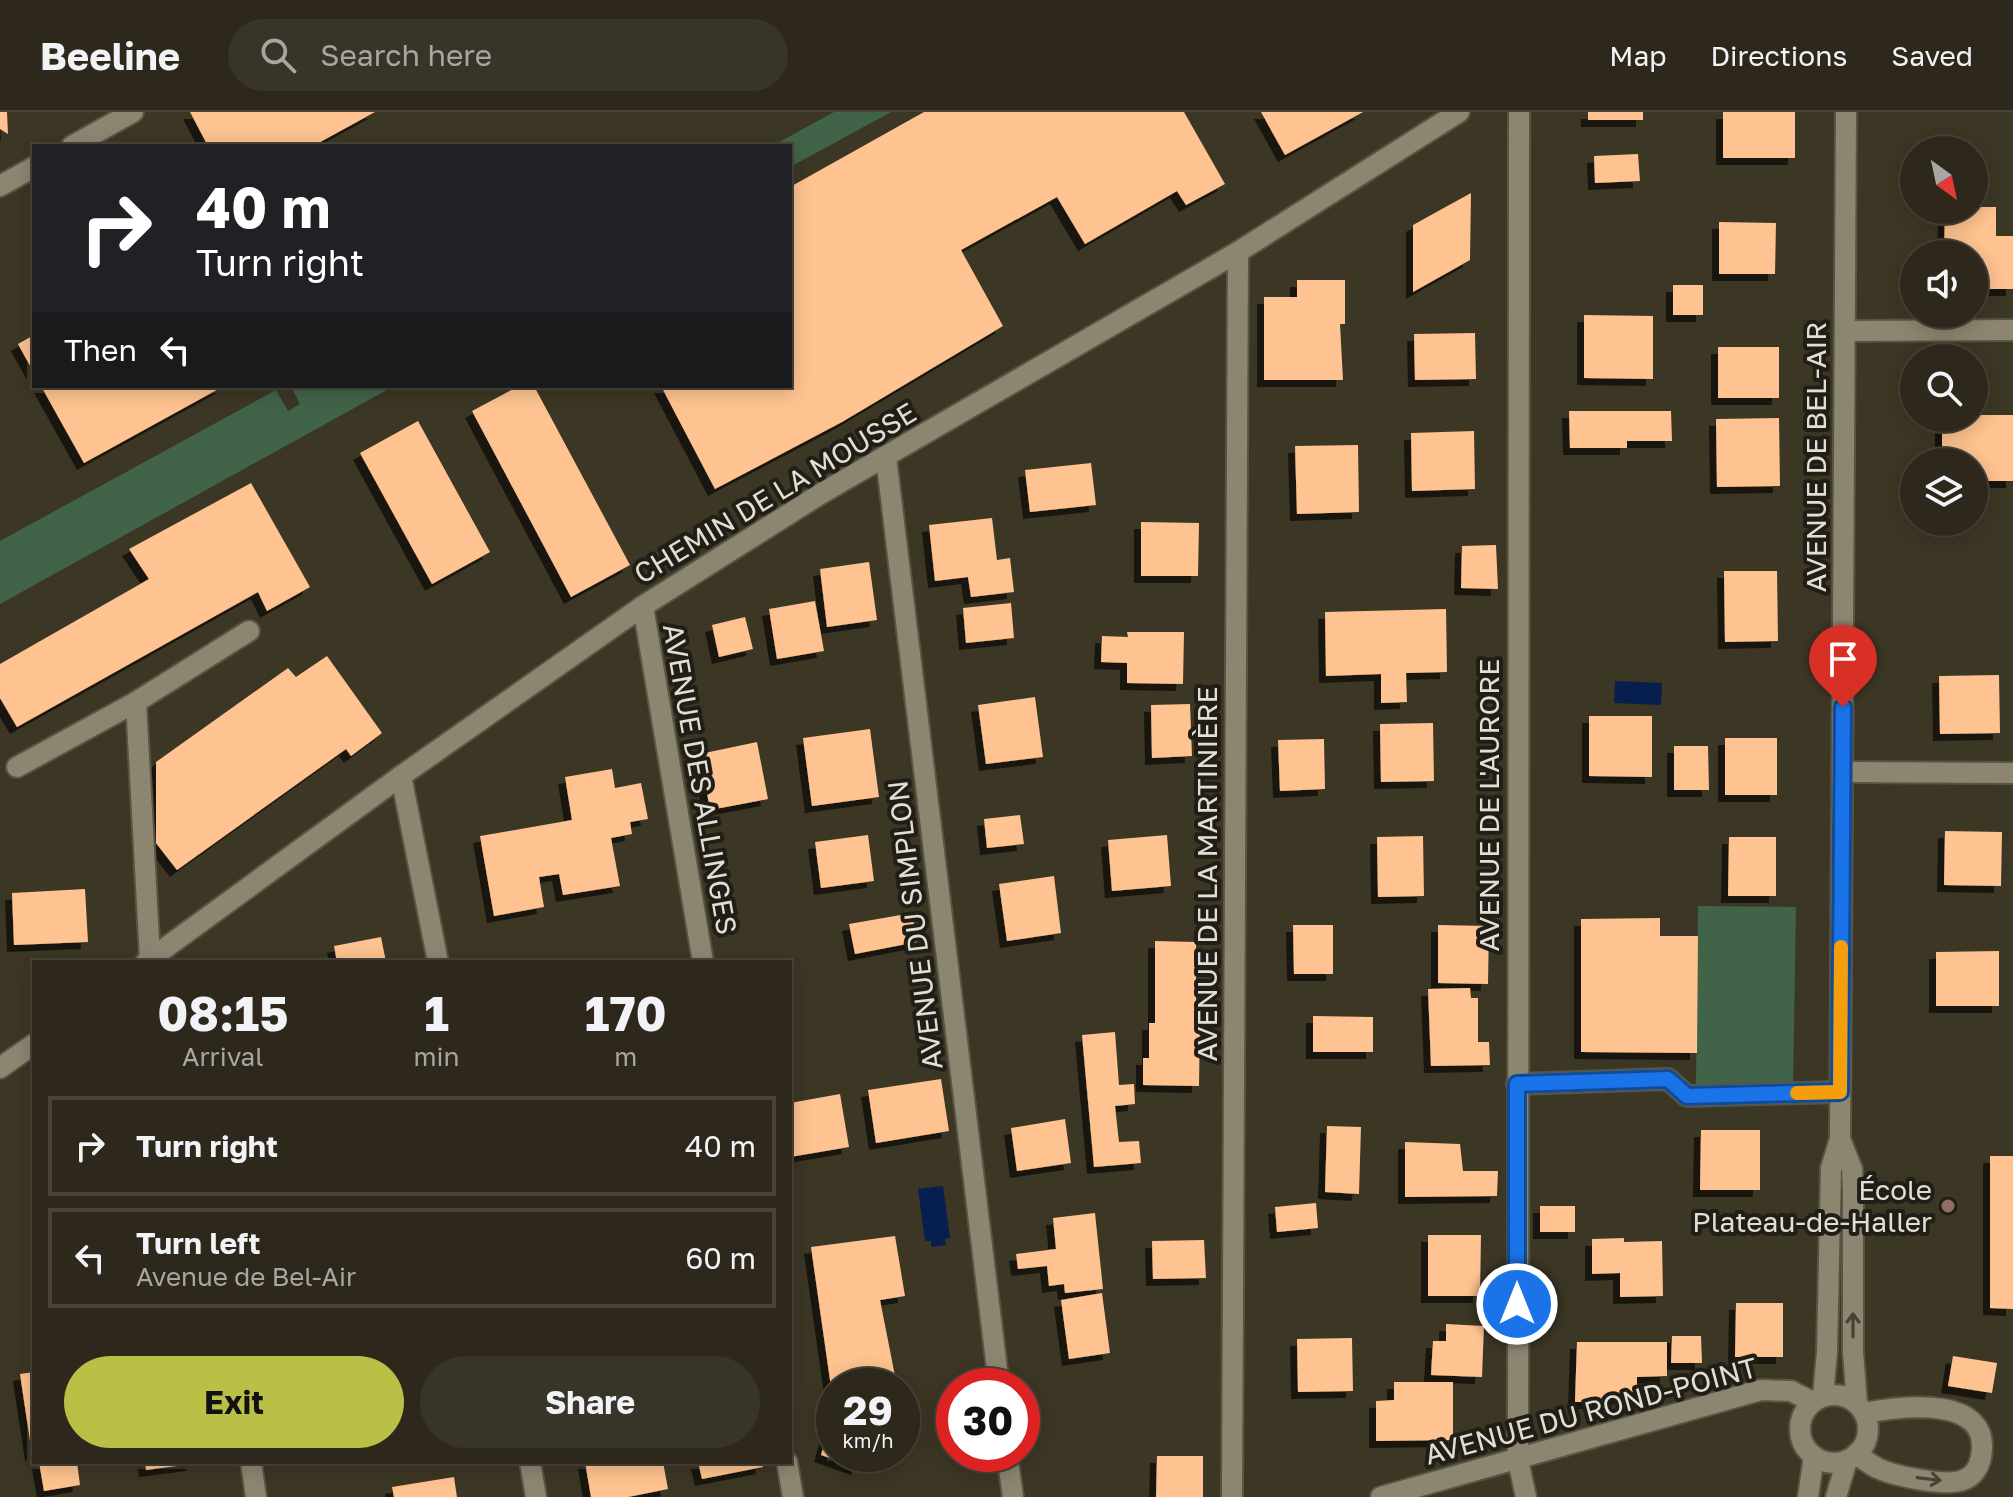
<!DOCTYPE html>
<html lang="en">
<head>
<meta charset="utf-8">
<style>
	:root { --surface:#2d281b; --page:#393428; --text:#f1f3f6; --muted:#a7a6a3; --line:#48443a; --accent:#bac046 }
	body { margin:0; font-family:"Golos Text",sans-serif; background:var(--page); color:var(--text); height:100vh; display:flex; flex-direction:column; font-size:30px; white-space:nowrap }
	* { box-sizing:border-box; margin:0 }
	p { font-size:26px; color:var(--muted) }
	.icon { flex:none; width:44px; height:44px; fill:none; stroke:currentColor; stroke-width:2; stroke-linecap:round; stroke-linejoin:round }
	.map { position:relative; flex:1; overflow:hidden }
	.drawer { position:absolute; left:32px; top:848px; width:760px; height:504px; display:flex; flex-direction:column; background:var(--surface); border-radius:0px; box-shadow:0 4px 20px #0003,0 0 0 2px var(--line) }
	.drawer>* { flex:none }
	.banner { position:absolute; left:32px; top:32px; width:760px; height:244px; border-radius:0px; box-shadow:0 4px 20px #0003,0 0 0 2px var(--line); background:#202124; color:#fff; overflow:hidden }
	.needle { width:52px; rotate:147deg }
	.tools { position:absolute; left:1900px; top:24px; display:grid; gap:16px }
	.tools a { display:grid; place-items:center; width:88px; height:88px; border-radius:50%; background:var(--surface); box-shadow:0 4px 20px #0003,0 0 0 2px var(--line); font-size:40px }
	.speed { position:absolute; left:816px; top:1256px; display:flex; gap:16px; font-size:40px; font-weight:700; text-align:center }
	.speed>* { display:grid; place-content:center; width:104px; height:104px; border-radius:50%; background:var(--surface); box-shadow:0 4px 20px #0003,0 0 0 2px var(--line); line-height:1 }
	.speed small { font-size:20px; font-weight:400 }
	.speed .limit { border:12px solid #d22; background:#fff; color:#111 }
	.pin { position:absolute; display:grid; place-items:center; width:68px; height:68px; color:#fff; margin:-82px -34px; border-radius:50% 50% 50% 0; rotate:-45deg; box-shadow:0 0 8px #0007 }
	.pin .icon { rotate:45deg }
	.me { position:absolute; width:88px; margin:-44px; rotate:0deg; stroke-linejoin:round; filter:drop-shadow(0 0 6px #0008) }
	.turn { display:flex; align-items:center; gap:28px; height:168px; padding:0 32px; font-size:36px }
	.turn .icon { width:104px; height:104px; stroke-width:2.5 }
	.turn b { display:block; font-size:56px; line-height:68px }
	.then { display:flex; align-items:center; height:76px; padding:0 32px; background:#0003; gap:16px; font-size:30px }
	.eta { display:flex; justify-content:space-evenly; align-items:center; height:136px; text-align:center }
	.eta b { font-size:48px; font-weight:700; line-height:56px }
	.action { display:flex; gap:16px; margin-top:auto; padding:16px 32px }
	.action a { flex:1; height:92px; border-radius:48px; background:var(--accent); color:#111; font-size:32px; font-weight:700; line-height:92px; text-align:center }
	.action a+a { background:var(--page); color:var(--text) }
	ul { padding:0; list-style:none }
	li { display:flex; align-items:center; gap:24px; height:100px; margin:0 16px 12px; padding:0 16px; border:4px solid var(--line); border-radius:0px }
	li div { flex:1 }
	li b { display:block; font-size:30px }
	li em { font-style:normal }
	header { display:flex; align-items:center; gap:48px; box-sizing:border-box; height:112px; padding:0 40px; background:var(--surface); border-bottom:2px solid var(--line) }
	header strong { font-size:38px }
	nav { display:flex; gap:44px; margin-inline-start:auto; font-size:28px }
	.search { width:560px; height:72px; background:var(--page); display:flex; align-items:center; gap:20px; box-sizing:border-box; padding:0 28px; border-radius:44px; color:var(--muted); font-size:30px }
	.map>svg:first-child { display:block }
	.green { fill:#416448 }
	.water { fill:#061f4f }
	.building { fill:#fec390; filter:url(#shadow) }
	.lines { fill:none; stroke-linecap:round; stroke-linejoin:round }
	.service-casing { stroke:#585444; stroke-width:24 }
	.minor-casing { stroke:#585444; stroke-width:24 }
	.tertiary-casing { stroke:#585444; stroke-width:24 }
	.service { stroke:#8c8671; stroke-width:20 }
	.minor { stroke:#8c8671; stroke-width:20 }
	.tertiary { stroke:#8c8671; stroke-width:20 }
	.oneway { stroke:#464236 }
	.route-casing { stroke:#114b97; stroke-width:20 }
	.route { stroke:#1a73e8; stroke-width:14 }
	.slow { stroke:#f59e0b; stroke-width:14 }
	.education-dot { fill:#8d6e63; stroke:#201e16; stroke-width:3 }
	.labels { text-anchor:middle; stroke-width:8; stroke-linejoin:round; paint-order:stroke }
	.street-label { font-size:28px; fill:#e1ded3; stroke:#201e16 }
	.poi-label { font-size:28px; fill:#e1ded3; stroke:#201e16; text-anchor:end }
</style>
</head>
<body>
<header>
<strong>Beeline</strong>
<div class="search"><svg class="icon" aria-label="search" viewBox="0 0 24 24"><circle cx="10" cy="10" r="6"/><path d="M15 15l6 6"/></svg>Search here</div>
<nav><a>Map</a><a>Directions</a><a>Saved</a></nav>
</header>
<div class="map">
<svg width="2013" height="1385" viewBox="0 0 2013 1385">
	<defs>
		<filter id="shadow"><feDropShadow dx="-7" dy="7" stdDeviation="0" flood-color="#0009"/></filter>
	</defs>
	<rect width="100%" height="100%" fill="#3c3624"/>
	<!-- green -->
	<path class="green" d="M834 0H891L790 55V34H772Z
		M291 274H324L327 278 335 274H394L0 492V429L276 278 288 299 300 292Z
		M1698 794 1796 795 1793 975 1696 974Z"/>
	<!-- water -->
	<path class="water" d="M1615 569 1662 571 1661 593 1614 591Z
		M943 1074 950 1126 945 1127 946 1133 931 1135V1129H925L918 1077Z"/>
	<!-- building -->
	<path class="building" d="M0 0H7L8 22 0 17Z
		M190 0H375L313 34H208Z
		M924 0H1184L1225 72 1186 93 1177 79 1085 132 1057 85 961 138 1003 214 842 310 715 377 661 274H790V75Z
		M1261 0H1363L1285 43Z
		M1588 0H1643V8H1588Z
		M1723 0H1795V46H1723Z
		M1638 42 1640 69 1595 71 1594 44Z
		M1471 81 1470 148 1413 180V113Z
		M1974 95H1996V124H2013V177H1974V142H1944L1945 98H1974Z
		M1719 110 1776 111 1775 162H1719Z
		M1297 168H1345V212H1340L1343 268H1264V185H1297Z
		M1673 173H1703V203H1673Z
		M1584 203 1653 204V267L1584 266Z
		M1475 221 1476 267 1415 268 1414 222Z
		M34 223V261L18 232Z
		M1718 235H1779V286H1718Z
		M41 274H224L84 351Z
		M519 274H534L630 453 571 485 472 299Z
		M1569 299H1671L1672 329H1627V336H1570Z
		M1974 303H2013V369H1974V350H1942V306H1974Z
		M1779 306 1780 374 1717 375 1716 307Z
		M418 309 490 440 432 472 360 341Z
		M1474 319 1475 377 1412 379 1411 321Z
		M1358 333 1359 400 1297 402 1295 334Z
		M1091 351 1096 393 1030 400 1025 358Z
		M251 371 310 475 267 499 258 480 17 615 0 586V552L149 467 129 437Z
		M992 406 997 448 1010 446 1014 480 971 485 968 465 935 469 929 413Z
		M1141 410 1199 411 1198 464H1141Z
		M1496 433 1498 477 1461 476 1462 434Z
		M869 450 877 508 827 515 820 457Z
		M1724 459H1777L1778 529 1725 530Z
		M815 489 824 539 777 547 769 497Z
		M1011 491 1014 526 966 531 963 496Z
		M1446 497 1447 560 1406 561 1407 590 1381 591V562L1326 564 1325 500Z
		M745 505 753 537 719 545 712 513Z
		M1127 520H1184L1183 572 1127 571V551L1101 550 1102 524 1128 525Z
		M327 544 382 621 351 644 346 637 177 758 156 731V650L288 556 296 565Z
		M1999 563 2000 621 1940 622 1939 564Z
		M1035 585 1043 645 986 652 978 593Z
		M1190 592 1192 644 1152 646 1151 593Z
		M1589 604H1652V665L1589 664Z
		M1433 611 1434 669 1381 670 1380 612Z
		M870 617 879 685 812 694 803 626Z
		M1725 626H1777V683H1725Z
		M1324 627 1325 677 1280 679 1278 628Z
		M757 630 768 687 710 698 700 642Z
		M1674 634H1708L1709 678H1674Z
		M612 657 615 676 641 671 648 707 630 710 632 722 611 726 620 774 563 783 559 762 539 765 544 795 494 804 480 724 572 708 565 665Z
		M1020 703 1024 732 987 736 984 707Z
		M1945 719 2002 720 2001 774 1944 773Z
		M868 723 874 769 821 776 815 730Z
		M1167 723 1171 774 1112 779 1108 728Z
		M1423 724 1424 784 1378 785 1377 725Z
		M1729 725H1776V784H1728Z
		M1054 764 1061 821 1007 829 999 772Z
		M85 777 88 830 14 833 12 781Z
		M912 801 917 830 855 842 849 812Z
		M1660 806V824H1698L1697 941 1581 940V807Z
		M1293 813H1333V862H1294Z
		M1438 813 1489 814 1488 872 1438 871Z
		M381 825 386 850H337L334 834Z
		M1155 829 1196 830V909H1200L1199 974 1143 973V946H1149V911H1155Z
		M1999 839V894H1936V840Z
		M1470 876 1471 886H1478V930H1489L1490 953 1431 954 1428 877Z
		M1313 904 1373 905V940H1313Z
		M1115 920 1119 973 1134 972 1135 992 1115 994 1119 1030 1139 1029 1141 1051 1094 1055 1082 923Z
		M941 967 949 1019 876 1031 868 978Z
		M840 982 849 1035 790 1045V991Z
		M1065 1007 1071 1051 1017 1059 1011 1016Z
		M1327 1014 1361 1015 1359 1082 1325 1080Z
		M1701 1018H1760V1078H1700Z
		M1405 1030 1460 1032 1463 1059H1498L1497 1084 1405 1085Z
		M1990 1044H2013V1197L1990 1196Z
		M1316 1091 1318 1116 1277 1120 1275 1095Z
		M1540 1094H1575V1120H1540Z
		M1095 1101 1103 1177 1065 1181 1064 1172 1049 1174 1047 1154 1018 1157 1016 1142 1056 1137 1053 1106Z
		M1428 1123H1481L1480 1184H1428Z
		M895 1124 905 1184 880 1188 897 1274H834L832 1282 811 1135Z
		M1624 1126V1130L1662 1129 1663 1184 1620 1185V1161L1592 1162V1127Z
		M1204 1128 1206 1166 1153 1167 1152 1129Z
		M1102 1181 1110 1241 1069 1247 1061 1188Z
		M1736 1191H1783V1245H1735Z
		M1446 1212 1484 1214 1482 1265 1431 1263 1433 1229H1446Z
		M1672 1224H1701L1702 1251H1671Z
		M1352 1226 1353 1279 1298 1280 1297 1227Z
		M1577 1230H1667V1264L1637 1265V1281L1602 1290H1575Z
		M1953 1244 1997 1251 1992 1281 1948 1274Z
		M34 1260V1342H32L20 1262Z
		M1394 1270H1453V1328L1376 1329V1289L1394 1288Z
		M833 1301 834 1342H863L858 1356 821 1343Z
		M1157 1344H1203V1385H1156Z
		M39 1350H77L80 1373 44 1379Z
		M145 1350H193V1352L146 1358Z
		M585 1350H663L668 1377 628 1385H591Z
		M698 1350H762L763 1355 702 1367Z
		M454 1365 457 1385H394L392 1375Z"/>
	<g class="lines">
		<defs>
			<path id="service" d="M17 655 136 590
				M150 847 136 590 249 519
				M1517 972 1668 967 1687 984 1840 980
				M1856 1342C1863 1347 1870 1352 1877 1356 1894 1364 1946 1375 1963 1368 1973 1365 1979 1355 1981 1345 1993 1282 1901 1294 1864 1301
				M1518 1348 1526 1385"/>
			<path id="minor" d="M72 34 133 0
				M0 74 34 55
				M1846 219 2013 218
				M886 345 999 1274
				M643 494 703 850
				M1842 660 2013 661
				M401 664 438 850
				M1007 1342 1013 1385
				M1518 1348 1519 0
				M251 1350 256 1385
				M530 1350 536 1385
				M787 1350 793 1385
				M1232 1385 1238 140
				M1381 1385 1761 1278 1791 1279 1813 1290"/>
			<path id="tertiary" d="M146 850 401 664 643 494 822 381 1238 140 1459 0
				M0 956 34 932
				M1840 1027 1852 1057 1853 1079V1240L1857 1291
				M1800 1317a34 34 0 1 1 68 0a34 34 0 1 1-68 0Z
				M1823 1284 1827 1240 1831 1056 1840 1027 1846 0
				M1808 1385 1814 1344
				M1836 1385 1847 1348"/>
		</defs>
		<!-- service casing -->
		<use href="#service" class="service-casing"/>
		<!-- minor casing -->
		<use href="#minor" class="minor-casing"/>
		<!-- tertiary casing -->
		<use href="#tertiary" class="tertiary-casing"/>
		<!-- service -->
		<use href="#service" class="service"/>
		<!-- minor -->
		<use href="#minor" class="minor"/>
		<!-- tertiary -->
		<use href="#tertiary" class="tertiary"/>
	</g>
	<!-- one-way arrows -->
	<defs><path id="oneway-shaft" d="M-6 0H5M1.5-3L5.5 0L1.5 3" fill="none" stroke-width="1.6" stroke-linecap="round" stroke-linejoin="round" transform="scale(2)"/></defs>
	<g class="oneway">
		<use href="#oneway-shaft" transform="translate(1853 1213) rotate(-90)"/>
		<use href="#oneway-shaft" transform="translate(1929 1367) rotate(7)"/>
	</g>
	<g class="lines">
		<defs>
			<path id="route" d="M1517 1192V972L1668 967 1687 984 1840 980 1843 595"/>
		</defs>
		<!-- route casing -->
		<use href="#route" class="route-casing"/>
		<!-- route -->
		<use href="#route" class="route"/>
		<!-- slow -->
		<path class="slow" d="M1797 981 1840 980 1841 835"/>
	</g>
	<!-- markers -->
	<circle class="education-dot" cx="1948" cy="1094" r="8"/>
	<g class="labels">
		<!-- street labels -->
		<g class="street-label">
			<text transform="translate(1816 345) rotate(-90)" y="10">AVENUE DE BEL-AIR</text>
			<text transform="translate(775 381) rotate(-31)" y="10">CHEMIN DE LA MOUSSE</text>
			<text transform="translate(700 667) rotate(80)" y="10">AVENUE DES ALLINGES</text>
			<text transform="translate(1489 693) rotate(-90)" y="10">AVENUE DE L'AURORE</text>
			<text transform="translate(1207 762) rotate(-90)" y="10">AVENUE DE LA MARTINIÈRE</text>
			<text transform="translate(915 813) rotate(-97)" y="10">AVENUE DU SIMPLON</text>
			<text transform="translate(1591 1299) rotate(-15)" y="10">AVENUE DU ROND-POINT</text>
		</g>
		<!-- poi labels -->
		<g class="poi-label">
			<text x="1932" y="1088">École<tspan x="1932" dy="32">Plateau-de-Haller</tspan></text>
		</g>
	</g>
</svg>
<div class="tools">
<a><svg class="needle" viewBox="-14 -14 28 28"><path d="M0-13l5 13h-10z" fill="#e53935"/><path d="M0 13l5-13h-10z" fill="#a7a6a3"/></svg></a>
<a><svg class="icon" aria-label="sound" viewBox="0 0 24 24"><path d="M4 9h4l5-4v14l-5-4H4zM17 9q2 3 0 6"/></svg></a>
<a><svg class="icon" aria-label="search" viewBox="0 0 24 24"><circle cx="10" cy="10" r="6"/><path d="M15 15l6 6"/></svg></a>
<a><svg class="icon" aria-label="layers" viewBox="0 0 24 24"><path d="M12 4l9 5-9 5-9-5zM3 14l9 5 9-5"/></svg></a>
</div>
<div class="speed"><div>29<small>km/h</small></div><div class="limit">30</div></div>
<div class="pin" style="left:1843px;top:595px;background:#d93025"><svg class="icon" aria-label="arrive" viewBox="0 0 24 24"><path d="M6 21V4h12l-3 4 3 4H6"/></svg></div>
<svg class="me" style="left:1517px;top:1192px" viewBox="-20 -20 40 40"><circle r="17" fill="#1a73e8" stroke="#fff" stroke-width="3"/><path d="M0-11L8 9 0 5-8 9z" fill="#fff"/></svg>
<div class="banner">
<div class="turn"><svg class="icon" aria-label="right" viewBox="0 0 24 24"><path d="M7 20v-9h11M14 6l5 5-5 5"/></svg><div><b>40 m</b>Turn right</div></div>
<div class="then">Then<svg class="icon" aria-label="left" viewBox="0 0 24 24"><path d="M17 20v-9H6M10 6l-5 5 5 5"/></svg></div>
</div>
<section class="drawer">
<div class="eta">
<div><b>08:15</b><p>Arrival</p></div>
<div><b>1</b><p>min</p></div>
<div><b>170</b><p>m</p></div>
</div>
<ul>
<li><svg class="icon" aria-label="right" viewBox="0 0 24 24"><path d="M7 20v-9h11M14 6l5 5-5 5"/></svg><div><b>Turn right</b></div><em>40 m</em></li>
<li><svg class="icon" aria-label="left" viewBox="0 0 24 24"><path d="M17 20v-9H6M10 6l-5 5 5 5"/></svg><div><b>Turn left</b><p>Avenue de Bel-Air</p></div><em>60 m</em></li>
</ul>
<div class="action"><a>Exit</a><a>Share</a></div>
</section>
</div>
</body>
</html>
